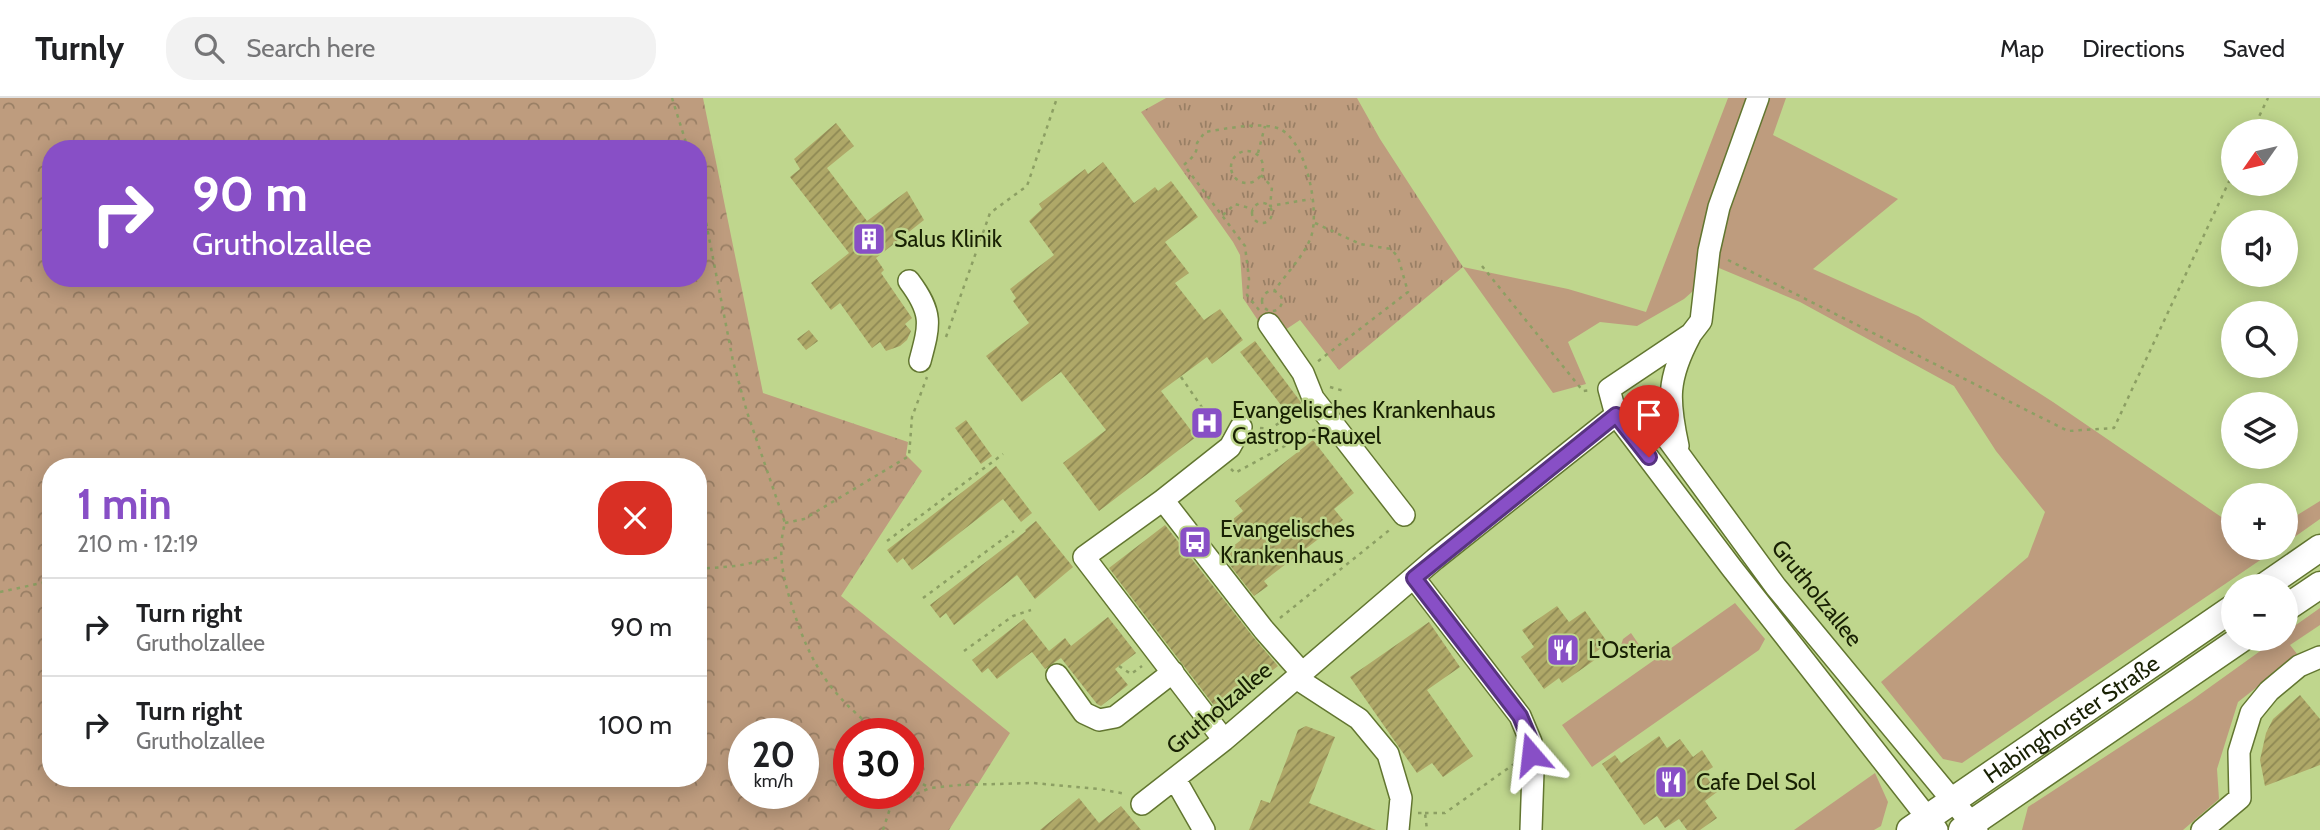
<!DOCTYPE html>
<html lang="en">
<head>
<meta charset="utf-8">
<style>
	:root { --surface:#fff; --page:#f2f2f2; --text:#202124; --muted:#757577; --line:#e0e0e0; --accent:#884fc6 }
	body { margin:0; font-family:Cabin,sans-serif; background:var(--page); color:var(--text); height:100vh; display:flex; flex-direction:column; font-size:26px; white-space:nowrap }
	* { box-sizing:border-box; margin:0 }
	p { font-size:23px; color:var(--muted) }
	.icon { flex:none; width:38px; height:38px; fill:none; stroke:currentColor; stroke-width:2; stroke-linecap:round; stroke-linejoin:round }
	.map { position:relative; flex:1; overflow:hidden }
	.sheet { position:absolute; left:42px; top:360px; width:665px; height:329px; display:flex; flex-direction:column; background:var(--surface); border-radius:28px; box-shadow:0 4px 18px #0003 }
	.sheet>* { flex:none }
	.guide { position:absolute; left:42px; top:42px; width:665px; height:147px; border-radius:28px; box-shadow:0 4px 18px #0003; background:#884fc6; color:#fff; overflow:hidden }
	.needle { width:46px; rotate:236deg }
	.buttons { position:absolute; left:2221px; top:21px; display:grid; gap:14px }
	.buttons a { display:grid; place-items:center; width:77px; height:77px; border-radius:50%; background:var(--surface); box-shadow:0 4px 18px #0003; font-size:35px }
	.speed { position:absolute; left:728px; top:620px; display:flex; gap:14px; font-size:35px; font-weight:700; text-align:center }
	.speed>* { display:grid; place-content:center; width:91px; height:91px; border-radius:50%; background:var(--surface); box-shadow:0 4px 18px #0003; line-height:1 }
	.speed small { font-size:18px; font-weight:400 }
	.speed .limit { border:10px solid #d22; background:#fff; color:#111 }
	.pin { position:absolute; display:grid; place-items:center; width:60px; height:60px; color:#fff; margin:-72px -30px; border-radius:50% 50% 50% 0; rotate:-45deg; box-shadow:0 0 7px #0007 }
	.pin .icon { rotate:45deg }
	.me { position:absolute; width:77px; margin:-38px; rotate:343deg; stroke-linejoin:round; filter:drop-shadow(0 0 5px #0008) }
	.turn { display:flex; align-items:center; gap:24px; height:147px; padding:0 35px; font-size:32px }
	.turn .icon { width:91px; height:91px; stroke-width:2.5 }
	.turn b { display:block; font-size:49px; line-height:60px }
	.round { display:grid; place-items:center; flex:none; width:74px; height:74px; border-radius:28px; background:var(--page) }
	.headline { display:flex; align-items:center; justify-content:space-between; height:119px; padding:0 35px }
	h1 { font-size:42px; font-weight:700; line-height:52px; color:var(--accent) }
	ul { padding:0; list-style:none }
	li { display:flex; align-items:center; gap:21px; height:98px; padding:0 35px; border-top:2px solid var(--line) }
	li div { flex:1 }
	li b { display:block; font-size:26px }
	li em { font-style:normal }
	header { display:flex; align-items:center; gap:42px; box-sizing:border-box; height:98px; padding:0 35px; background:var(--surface); border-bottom:2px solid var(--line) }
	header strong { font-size:33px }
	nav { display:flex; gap:38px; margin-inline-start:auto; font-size:24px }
	.search { width:490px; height:63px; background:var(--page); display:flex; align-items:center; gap:18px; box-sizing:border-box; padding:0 24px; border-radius:28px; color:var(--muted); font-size:26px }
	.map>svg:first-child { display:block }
	.green { fill:#be9c7e }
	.forest { fill:url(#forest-crowns); fill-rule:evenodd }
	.park { fill:url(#park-tufts) }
	.building { fill:url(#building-hatch) }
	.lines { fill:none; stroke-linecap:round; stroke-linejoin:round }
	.minor-casing { stroke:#627630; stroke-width:24 }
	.major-casing { stroke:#627630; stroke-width:29 }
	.path { stroke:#8c9f63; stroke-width:2.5; stroke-dasharray:3.5 5; stroke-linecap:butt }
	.minor { stroke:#fff; stroke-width:21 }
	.major { stroke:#fff; stroke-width:26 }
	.route-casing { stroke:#583381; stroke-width:18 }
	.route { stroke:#884fc6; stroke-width:12 }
	.labels { text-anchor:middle; stroke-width:5; stroke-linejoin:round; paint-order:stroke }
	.poi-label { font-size:23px; fill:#182003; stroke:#bfd68d; text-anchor:start }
	.street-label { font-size:23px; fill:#182003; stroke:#bfd68d }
</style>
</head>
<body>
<header>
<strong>Turnly</strong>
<div class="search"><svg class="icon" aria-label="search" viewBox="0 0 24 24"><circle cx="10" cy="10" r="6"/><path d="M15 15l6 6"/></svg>Search here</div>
<nav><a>Map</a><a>Directions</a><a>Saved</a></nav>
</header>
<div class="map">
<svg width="2320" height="732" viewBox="0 0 2320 732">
	<defs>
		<pattern id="forest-crowns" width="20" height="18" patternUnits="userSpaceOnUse" patternTransform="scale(1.75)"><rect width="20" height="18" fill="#be9c7e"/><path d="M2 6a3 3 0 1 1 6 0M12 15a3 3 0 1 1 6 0" fill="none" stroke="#997f65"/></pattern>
		<pattern id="park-tufts" width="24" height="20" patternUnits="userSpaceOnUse" patternTransform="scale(1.75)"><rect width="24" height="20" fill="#be9c7e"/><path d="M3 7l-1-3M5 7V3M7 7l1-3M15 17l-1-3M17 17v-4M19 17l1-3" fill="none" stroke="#997f65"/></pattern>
		<pattern id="building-hatch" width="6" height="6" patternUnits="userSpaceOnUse" patternTransform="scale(1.75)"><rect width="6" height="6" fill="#afa868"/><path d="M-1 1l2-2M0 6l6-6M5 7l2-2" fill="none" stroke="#8d8853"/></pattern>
	</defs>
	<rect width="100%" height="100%" fill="#bfd68d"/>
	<!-- green -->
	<path class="green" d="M1728 0H1786L1773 37 1898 101 1813 171 1918 218 2053 304 2233 427V450H2278L1962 665 1943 661 1881 584 2028 459 2045 414 1996 353 1954 288 1800 204 1719 170 1684 201 1637 228 1600 224 1568 244 1586 286 1553 295 1463 169 1568 191 1646 214Z
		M2320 403V421L2286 445V424Z
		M1735 505 1765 541 1759 552 1592 669 1562 627Z
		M2320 510V527L2290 547 2298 557 2238 604 2217 671 2219 701 2183 732H2022L2028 709 2192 602 2277 541H2286V534Z
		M1875 675 1888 704 1881 728 1874 732H1794Z"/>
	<!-- forest -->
	<path class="forest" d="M0 0H703L763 295 908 344 906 357 922 373 841 498 1010 635 949 732H0ZM51 51H698V180H51ZM698 369V681H51V369ZM803 635V695H744V635ZM849 635H908V695H849Z"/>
	<!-- park -->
	<path class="park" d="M1166 0H1357L1380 41 1463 169 1339 272 1300 222 1282 234 1261 227 1243 200 1240 157 1233 144 1141 14Z
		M1631 535 1644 554 1633 562 1629 558 1623 562 1618 556 1623 541Z"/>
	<!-- building -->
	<path class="building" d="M836 25 854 48 827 70 867 123 907 93 924 122 876 160 884 172 881 175 912 220 905 226 911 233 907 242 900 248 886 253 880 244 872 250 840 205 831 212 811 185 849 155 790 79 800 71 794 61Z
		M1103 64 1134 105 1155 89 1158 93 1171 83 1198 119 1165 144 1189 175 1175 185 1204 222 1220 211 1243 242 1212 266 1207 259 1161 293 1196 339 1099 413 1063 365 1106 332 1061 274 1022 304 986 258 1029 225 1013 203 1016 200 1010 191 1054 157 1029 123 1042 111 1039 106 1085 71 1088 76Z
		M809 232 818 243 806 252 797 241Z
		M1255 243 1300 303 1301 305 1288 316 1240 254Z
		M966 322 992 358 981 366 955 330Z
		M1313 342 1354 395 1334 411 1343 422 1264 483 1268 488 1254 498 1222 457 1241 442 1228 425 1243 413 1235 403Z
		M996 368 1032 415 1021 424 1003 401 912 472 903 460 897 465 887 452Z
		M1036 423 1073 469 1035 501 1017 477 954 527 946 515 940 520 930 507 1026 433 1025 432Z
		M1165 427 1254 540 1278 568 1219 614 1109 470Z
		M1557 508 1569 524 1585 513 1608 545 1593 556 1596 561 1562 585 1559 580 1544 591 1521 559 1534 549 1522 532Z
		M1108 519 1136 555 1115 571 1128 587 1101 608 1097 606 1061 560 1045 571 1032 554 997 581 988 570 982 575 972 562 1024 521 1049 553 1065 540 1071 548Z
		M1429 524 1460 569 1427 592 1473 658 1443 679 1432 665 1417 675 1350 579Z
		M2300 597 2320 621V667L2265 688 2260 662 2266 635 2273 621Z
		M1306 628 1335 639 1309 705 1376 732H1249L1261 702 1270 705 1298 632Z
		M1659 638 1667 650 1680 641 1693 659 1702 652 1713 669 1704 675 1717 694 1705 703 1717 720 1700 732H1687L1679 721 1665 730 1657 718 1644 727 1602 666 1615 657 1621 665Z
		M1079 700 1099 725 1121 708 1141 732H1040Z"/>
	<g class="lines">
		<defs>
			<path id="minor" d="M1758 0 1719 109 1709 153 1701 223 1691 236 1609 291 1616 317 1731 469 1937 732
				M909 183C933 215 930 226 920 263
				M1269 226 1303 275 1313 300 1404 417
				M1678 348C1668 302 1667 281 1690 238
				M1163 402 1230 349 1241 329
				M1414 480 1520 618 1531 644 1533 673 1531 732
				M1057 577 1084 615 1099 622 1115 619 1173 574
				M1296 580 1359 621 1388 656 1401 700 1398 732
				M1224 642 1084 459 1163 402 1264 532 1302 575
				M1175 681 1204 732
				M1142 706 1224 642 1435 461 1616 317C1636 314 1644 315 1659 329L1776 489 1977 732
				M2202 732 2240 700 2239 654 2251 615 2269 593 2299 568 2320 559"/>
			<g id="major">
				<path d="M2265 488 2320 450"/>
				<path d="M2286 510 2320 487"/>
				<path id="s1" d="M1910 732 2233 510"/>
				<path d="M1962 732 2241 541"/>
			</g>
		</defs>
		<!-- minor casing -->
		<use href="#minor" class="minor-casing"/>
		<!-- major casing -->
		<use href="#major" class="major-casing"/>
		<!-- path -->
		<path class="path" d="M672 0 688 51
			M2252 33 2268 0
			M1231 69a16 16 0 1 1 32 0a16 16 0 1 1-32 0Z
			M1258 55 1265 28
			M1261 77 1272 89 1270 108 1311 101
			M698 83 733 263 747 314 785 425C777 454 783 478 791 505 802 540 814 570 838 597 850 611 865 623 878 635
			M1252 115a10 10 0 1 1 20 0a10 10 0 1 1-20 0Z
			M1223 117 1235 106 1253 111
			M1315 125 1360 146 1391 151 1398 159 1408 194 1317 264
			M1728 162 2068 333 2114 330 2233 75
			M1482 168 1583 293 1592 292
			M1262 203a10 10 0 1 1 20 0a10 10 0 1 1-20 0Z
			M1259 212 1247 197 1249 181 1245 148 1184 67C1191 60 1198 56 1197 45L1205 34C1224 31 1262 23 1280 31 1307 44 1320 114 1311 139 1304 158 1286 176 1274 193
			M946 239 990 115 1027 88 1057 0
			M1181 279 1219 334
			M1330 289 1344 293
			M1260 330 1270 331 1300 311
			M1231 371 1235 375 1316 331
			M785 425 804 421 909 358 912 319 927 279
			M887 443 1003 356
			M698 471 736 468 780 459
			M0 494 51 483
			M923 500 1014 433
			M1280 520 1392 430
			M964 553 1013 518 1031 512
			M1119 568 1131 576 1142 568
			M908 678 930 690
			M893 706 930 690 960 687 1033 685 1099 691 1126 696
			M1418 715H1425L1427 732
			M1425 715H1445L1514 666
			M883 732 895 695"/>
		<!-- minor -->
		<use href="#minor" class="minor"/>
		<!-- major -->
		<use href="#major" class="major"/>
	</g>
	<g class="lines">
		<defs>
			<path id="route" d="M1531 656V644L1520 618 1414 480 1616 317 1649 359"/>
		</defs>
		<!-- route casing -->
		<use href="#route" class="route-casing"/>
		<!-- route -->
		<use href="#route" class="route"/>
	</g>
	<!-- icons -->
	<defs>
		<symbol id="building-square" viewBox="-11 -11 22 22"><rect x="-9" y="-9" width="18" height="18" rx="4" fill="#884fc6" stroke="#bfd68d"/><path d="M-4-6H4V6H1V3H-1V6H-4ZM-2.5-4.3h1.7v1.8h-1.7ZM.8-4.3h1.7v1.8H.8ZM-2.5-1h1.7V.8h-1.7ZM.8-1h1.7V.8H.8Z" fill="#fff"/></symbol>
		<symbol id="hospital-square" viewBox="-11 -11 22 22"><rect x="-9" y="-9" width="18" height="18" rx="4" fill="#884fc6" stroke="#bfd68d"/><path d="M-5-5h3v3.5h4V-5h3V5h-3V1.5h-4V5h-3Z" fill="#fff"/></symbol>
		<symbol id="bus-square" viewBox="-11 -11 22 22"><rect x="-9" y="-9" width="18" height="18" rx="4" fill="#884fc6" stroke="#bfd68d"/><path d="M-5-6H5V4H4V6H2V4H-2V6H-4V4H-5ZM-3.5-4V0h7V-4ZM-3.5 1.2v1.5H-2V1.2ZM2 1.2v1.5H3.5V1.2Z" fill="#fff"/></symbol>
		<symbol id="restaurant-square" viewBox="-11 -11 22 22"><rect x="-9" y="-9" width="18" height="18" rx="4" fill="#884fc6" stroke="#bfd68d"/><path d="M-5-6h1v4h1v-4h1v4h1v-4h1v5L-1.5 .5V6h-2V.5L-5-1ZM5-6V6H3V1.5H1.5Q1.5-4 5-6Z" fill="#fff"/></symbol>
	</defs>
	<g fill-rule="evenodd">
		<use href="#building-square" x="850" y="122" width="38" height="38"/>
		<use href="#hospital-square" x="1188" y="306" width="38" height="38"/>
		<use href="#bus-square" x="1176" y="425" width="38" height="38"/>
		<use href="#restaurant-square" x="1544" y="533" width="38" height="38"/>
		<use href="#restaurant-square" x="1652" y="665" width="38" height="38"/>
	</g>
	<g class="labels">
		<!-- poi labels -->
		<g class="poi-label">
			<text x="894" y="149">Salus Klinik</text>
			<text x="1232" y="320">Evangelisches Krankenhaus<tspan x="1232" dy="26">Castrop-Rauxel</tspan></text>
			<text x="1220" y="439">Evangelisches<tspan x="1220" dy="26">Krankenhaus</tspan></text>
			<text x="1588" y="560">L'Osteria</text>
			<text x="1696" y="692">Cafe Del Sol</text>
		</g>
		<!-- street labels -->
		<g class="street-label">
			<text transform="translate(1817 495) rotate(51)" y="8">Grutholzallee</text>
			<text transform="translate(1219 610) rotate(-40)" y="8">Grutholzallee</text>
			<text dy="8" stroke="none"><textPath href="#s1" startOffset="196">Habinghorster Straße</textPath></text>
		</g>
	</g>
</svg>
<div class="buttons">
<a><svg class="needle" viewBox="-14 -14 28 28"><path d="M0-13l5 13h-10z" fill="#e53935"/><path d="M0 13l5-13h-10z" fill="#757577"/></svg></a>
<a><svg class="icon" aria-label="sound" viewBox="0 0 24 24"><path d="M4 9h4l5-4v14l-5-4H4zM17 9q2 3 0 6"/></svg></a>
<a><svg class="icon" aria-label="search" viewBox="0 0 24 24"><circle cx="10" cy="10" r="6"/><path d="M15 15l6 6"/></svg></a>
<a><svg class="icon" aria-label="layers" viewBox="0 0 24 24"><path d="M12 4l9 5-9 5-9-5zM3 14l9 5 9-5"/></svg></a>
<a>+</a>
<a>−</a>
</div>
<div class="speed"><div>20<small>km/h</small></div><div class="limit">30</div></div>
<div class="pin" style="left:1649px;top:359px;background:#d93025"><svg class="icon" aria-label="arrive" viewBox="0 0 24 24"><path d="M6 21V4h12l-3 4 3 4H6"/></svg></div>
<svg class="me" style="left:1531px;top:656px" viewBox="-20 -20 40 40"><path d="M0-17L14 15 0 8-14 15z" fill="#884fc6" stroke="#fff" stroke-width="4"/></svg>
<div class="guide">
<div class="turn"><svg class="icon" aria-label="right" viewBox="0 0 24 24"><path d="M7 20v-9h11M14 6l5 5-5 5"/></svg><div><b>90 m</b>Grutholzallee</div></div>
</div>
<section class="sheet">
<div class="headline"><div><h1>1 min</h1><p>210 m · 12:19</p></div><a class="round" style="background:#d93025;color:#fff"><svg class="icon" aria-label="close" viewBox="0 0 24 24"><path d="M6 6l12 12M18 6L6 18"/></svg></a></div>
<ul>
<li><svg class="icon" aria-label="right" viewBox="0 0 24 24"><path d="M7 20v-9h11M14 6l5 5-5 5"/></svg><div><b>Turn right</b><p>Grutholzallee</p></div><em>90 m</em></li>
<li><svg class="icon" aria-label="right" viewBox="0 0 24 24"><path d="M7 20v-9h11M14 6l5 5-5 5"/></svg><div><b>Turn right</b><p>Grutholzallee</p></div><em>100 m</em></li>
</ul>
</section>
</div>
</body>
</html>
